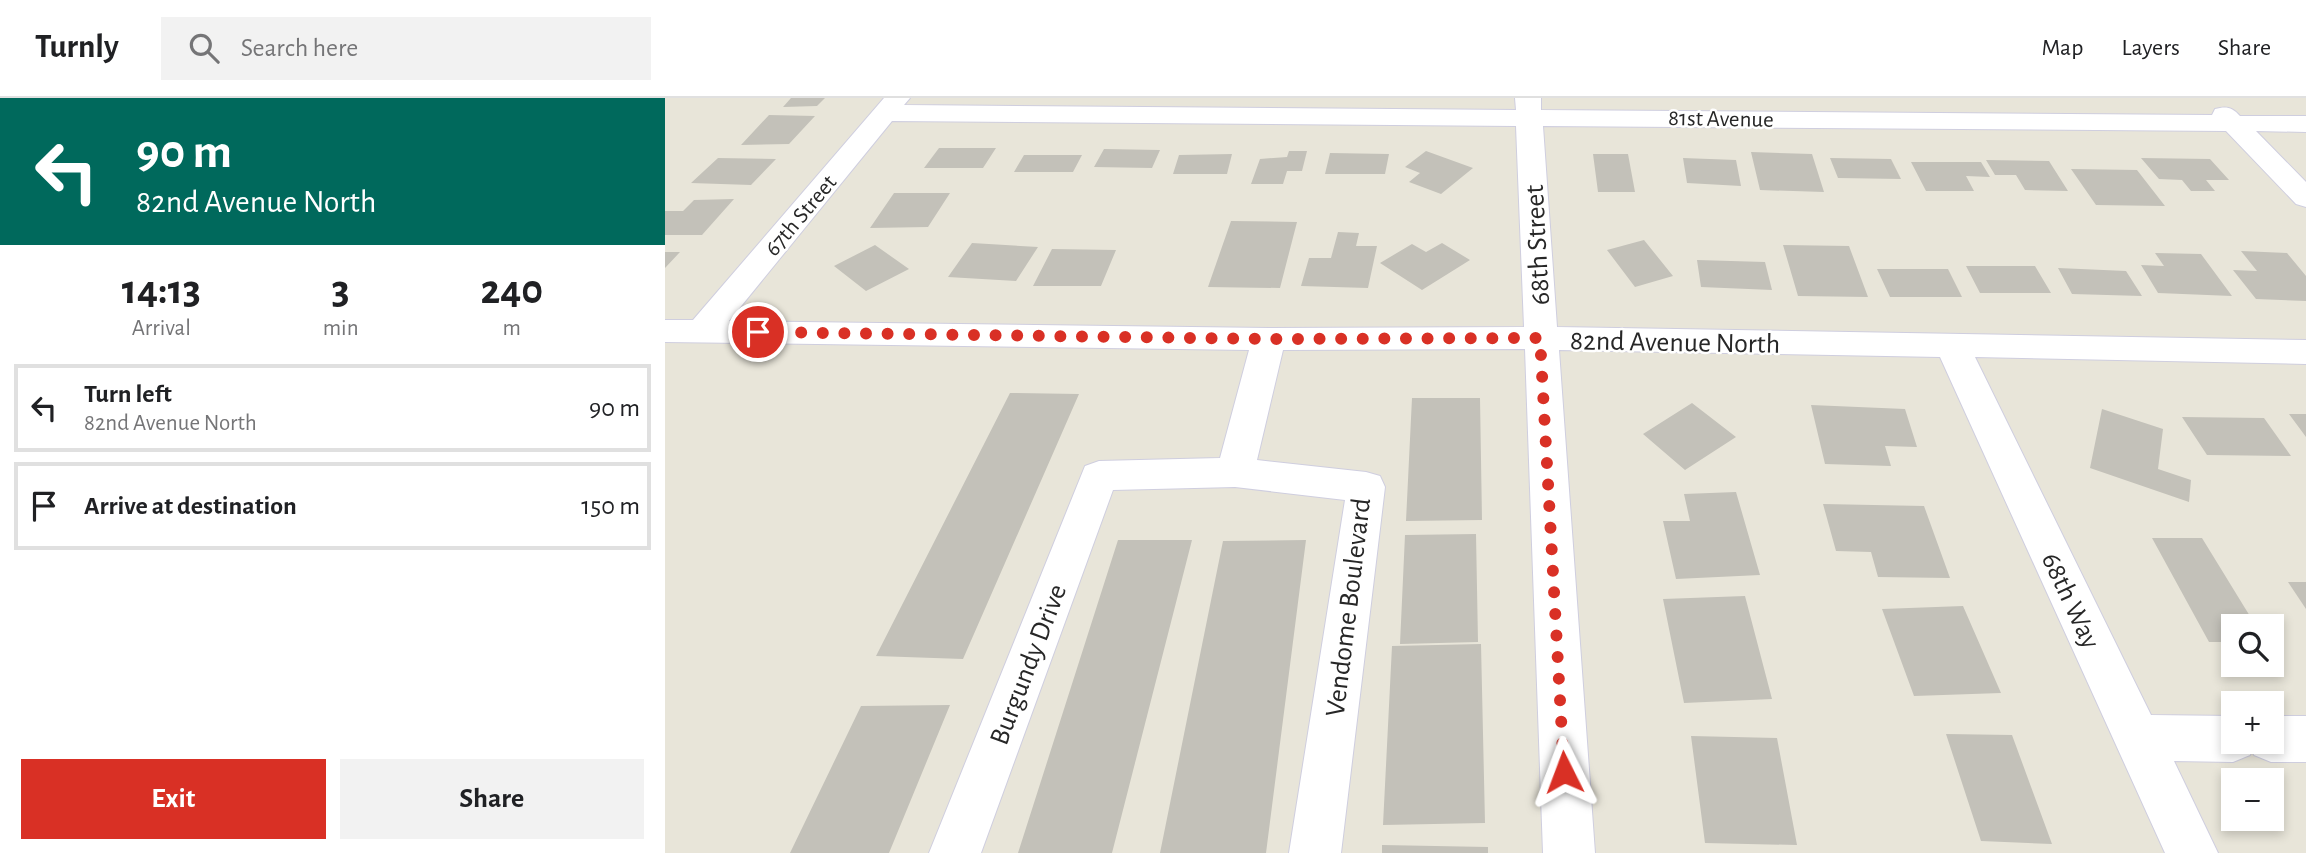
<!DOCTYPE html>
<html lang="en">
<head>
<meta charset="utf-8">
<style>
	:root { --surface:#fff; --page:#f2f2f2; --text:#202124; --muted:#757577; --line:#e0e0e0; --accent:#d93025 }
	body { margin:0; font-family:"Alegreya Sans",sans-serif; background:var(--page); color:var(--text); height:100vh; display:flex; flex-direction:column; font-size:26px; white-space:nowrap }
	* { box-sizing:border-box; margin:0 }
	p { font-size:23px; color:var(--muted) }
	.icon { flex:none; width:38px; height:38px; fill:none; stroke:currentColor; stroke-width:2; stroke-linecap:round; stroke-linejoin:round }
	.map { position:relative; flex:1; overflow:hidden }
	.sheet { display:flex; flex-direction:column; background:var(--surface); width:665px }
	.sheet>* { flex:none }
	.hud { background:#00695c; color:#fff; overflow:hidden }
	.fabs { position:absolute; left:1556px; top:516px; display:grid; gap:14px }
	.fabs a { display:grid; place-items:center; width:63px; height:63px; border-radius:0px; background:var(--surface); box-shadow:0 4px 10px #0003; font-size:35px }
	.pin { position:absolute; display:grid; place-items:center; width:60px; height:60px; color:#fff; margin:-30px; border:4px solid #fff; border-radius:50%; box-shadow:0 2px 7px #0007 }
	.me { position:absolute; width:77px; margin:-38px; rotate:357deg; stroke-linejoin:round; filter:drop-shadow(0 0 5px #0008) }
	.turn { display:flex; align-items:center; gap:24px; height:147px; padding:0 21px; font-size:32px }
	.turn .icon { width:91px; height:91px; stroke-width:2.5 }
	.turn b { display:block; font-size:49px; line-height:60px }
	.eta { display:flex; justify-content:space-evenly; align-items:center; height:119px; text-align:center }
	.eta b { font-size:42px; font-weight:700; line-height:49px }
	.button { display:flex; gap:14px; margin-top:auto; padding:14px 21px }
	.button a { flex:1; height:80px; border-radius:0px; background:var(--accent); color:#fff; font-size:28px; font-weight:700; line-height:80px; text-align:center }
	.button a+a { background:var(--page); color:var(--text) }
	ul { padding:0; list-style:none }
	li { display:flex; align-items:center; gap:21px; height:88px; margin:0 14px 10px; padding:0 7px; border:4px solid var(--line); border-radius:0px }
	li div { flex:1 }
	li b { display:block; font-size:26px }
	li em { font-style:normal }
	header { display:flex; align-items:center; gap:42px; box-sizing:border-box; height:98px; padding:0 35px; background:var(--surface); border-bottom:2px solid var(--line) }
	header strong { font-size:33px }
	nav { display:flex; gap:38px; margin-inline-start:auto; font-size:24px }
	.search { width:490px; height:63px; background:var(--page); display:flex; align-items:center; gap:18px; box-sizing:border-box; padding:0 24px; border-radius:0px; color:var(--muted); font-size:26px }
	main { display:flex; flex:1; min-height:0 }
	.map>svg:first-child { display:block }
	.building { fill:#c3c1b9 }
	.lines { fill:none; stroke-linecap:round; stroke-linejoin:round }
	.minor-casing { stroke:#cfcedf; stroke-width:2 }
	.minor { fill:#fff; fill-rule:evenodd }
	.route { stroke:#d93025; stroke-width:12; stroke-dasharray:0 21.6 }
	.labels { text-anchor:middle; stroke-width:5; stroke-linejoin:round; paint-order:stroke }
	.far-street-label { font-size:23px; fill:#272727; stroke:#fff }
	.street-label { font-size:28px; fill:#272727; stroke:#fff }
</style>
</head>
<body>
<header>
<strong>Turnly</strong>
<div class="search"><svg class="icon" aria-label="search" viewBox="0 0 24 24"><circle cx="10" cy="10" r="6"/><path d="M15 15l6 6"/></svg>Search here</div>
<nav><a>Map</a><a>Layers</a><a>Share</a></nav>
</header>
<main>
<section class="sheet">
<div class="hud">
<div class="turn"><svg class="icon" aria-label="left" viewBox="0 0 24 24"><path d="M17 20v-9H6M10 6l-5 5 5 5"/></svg><div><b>90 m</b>82nd Avenue North</div></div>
</div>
<div class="eta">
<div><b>14:13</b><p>Arrival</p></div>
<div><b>3</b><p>min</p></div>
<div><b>240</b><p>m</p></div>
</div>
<ul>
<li><svg class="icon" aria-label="left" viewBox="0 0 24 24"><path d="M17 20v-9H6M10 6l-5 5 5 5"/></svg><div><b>Turn left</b><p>82nd Avenue North</p></div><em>90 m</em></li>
<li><svg class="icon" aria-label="arrive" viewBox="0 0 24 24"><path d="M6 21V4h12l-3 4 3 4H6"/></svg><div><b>Arrive at destination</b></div><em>150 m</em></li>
</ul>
<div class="button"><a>Exit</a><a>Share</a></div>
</section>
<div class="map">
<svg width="1641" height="755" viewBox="0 0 1641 755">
	<rect width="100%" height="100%" fill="#e8e5d9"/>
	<!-- building -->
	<path class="building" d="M126 0H160L152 8 118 9Z
		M104 17 150 18 124 46 76 47Z
		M274 50H331L318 70H259Z
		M439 51 495 52 487 70 429 69Z
		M624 53H642L637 73H622L618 86H586L595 61 622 59Z
		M761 53 808 70 776 96 744 84 755 75 740 69Z
		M1086 54 1147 56 1159 94 1095 92Z
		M665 55 724 56 720 76H660Z
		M567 56 562 76H508L514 57Z
		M928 56H963L970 94H933Z
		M359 57H417L408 74H349Z
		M53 60 111 61 86 87 26 85Z
		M1018 60 1071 62 1076 88 1022 85Z
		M1165 60 1226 61 1236 81 1173 80Z
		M1476 60 1545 61 1564 82H1541L1550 93H1526L1517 82 1494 81Z
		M1321 62 1384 63 1403 93 1360 92 1351 77H1330Z
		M1246 64H1316L1325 79 1301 78 1309 93H1261Z
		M1406 71 1472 72 1500 108 1431 107Z
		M229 95H285L263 129 205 130Z
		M69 101 37 137H0V113H18L29 102Z
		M566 123 632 124 615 190 543 189Z
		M673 134 694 135 691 148H712L703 190 636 188 644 160H666Z
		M979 142 1008 178 970 189 942 152Z
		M307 145 373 149 351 183 283 179Z
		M777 145 805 162 757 192 715 165 747 146 761 154Z
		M210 147 244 171 201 193 169 168Z
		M1118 147 1184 148 1203 199 1133 198Z
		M387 151 451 152 436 188H368Z
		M1576 153 1622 155 1641 178V203L1591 201 1568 172 1592 173Z
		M0 154H15L0 170Z
		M1490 155 1536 156 1567 198 1493 195 1476 167 1499 168Z
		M1032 162 1100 164 1107 192 1036 189Z
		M1301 168H1370L1386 195H1315Z
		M1393 170 1461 173 1477 198 1407 196Z
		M1212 171H1283L1297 199H1225Z
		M345 295 414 296 298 561 211 558Z
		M747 300H815L817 422 741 423Z
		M1027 305 1071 339 1020 372 978 336Z
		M1146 307 1240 311 1252 349 1220 348 1226 368 1160 366Z
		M1437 311 1498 331 1493 371 1526 382 1524 404 1425 370Z
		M1624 316H1641V339Z
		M1517 319 1599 320 1626 358 1542 357Z
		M1071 394 1095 477 1011 481 998 423H1025L1019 396Z
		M1158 406 1259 408 1285 480 1213 479 1206 454 1171 453Z
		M811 436 813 544 735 546 740 437Z
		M1487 440H1537L1591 528H1568V544H1544Z
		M453 442H527L447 755H353Z
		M641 442 601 755H495L558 443Z
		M1623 484H1641V511Z
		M1080 498 1107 601 1019 605 998 501Z
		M1298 508 1336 595 1249 598 1217 511Z
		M816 546 820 725 718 727 727 548Z
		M285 607 224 755H125L196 608Z
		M1281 636 1347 637 1387 746 1316 743Z
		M1026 638 1112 640 1132 747 1040 745Z
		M717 747 823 749V755H717Z"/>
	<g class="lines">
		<defs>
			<path id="minor" d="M219 0H245L239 7 851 12 850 0H876V12L1547 17 1550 11C1561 8 1567 9 1575 18H1641V34L1591 33 1641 84V109L1631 106 1561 33 878 28 892 229 1641 242V266L1310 259 1486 617 1568 618V644H1606V618H1641V664H1606L1589 657 1587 652 1585 657 1568 664 1509 663 1553 755H1500L1275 259 894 252 930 755H878L860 251 618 252 592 362 701 374 715 378 720 389 676 755H624L680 402 570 389 448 392 316 755H264L420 368 434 363 555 360 584 252 0 244V222H28ZM227 23 851 28 859 229 604 230 64 223Z"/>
		</defs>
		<!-- minor casing -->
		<use href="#minor" class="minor-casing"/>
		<!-- minor -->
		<use href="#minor" class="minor"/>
	</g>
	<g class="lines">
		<!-- route -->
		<path class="route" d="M93 234 604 241 875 240 899 674"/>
	</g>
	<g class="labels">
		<!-- far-street labels -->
		<g class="far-street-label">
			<text transform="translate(1056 20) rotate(1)" y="8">81st Avenue</text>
			<text transform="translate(135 117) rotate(-50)" y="8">67th Street</text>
		</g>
		<!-- street labels -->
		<g class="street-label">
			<text transform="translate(871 147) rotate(-93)" y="10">68th Street</text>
			<text transform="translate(1010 243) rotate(1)" y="10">82nd Avenue North</text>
			<text transform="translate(1407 502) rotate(65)" y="10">68th Way</text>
			<text transform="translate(682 509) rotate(-83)" y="10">Vendome Boulevard</text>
			<text transform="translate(362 566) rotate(-69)" y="10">Burgundy Drive</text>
		</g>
	</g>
</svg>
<div class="fabs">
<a><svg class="icon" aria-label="search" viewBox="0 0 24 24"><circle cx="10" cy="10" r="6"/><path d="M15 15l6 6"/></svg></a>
<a>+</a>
<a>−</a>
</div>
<div class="pin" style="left:93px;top:234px;background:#d93025"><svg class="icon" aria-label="arrive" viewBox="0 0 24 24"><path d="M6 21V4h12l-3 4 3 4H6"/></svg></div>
<svg class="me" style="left:899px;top:674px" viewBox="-20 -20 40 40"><path d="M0-17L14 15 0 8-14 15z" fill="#d93025" stroke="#fff" stroke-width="4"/></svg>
</div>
</main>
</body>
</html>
